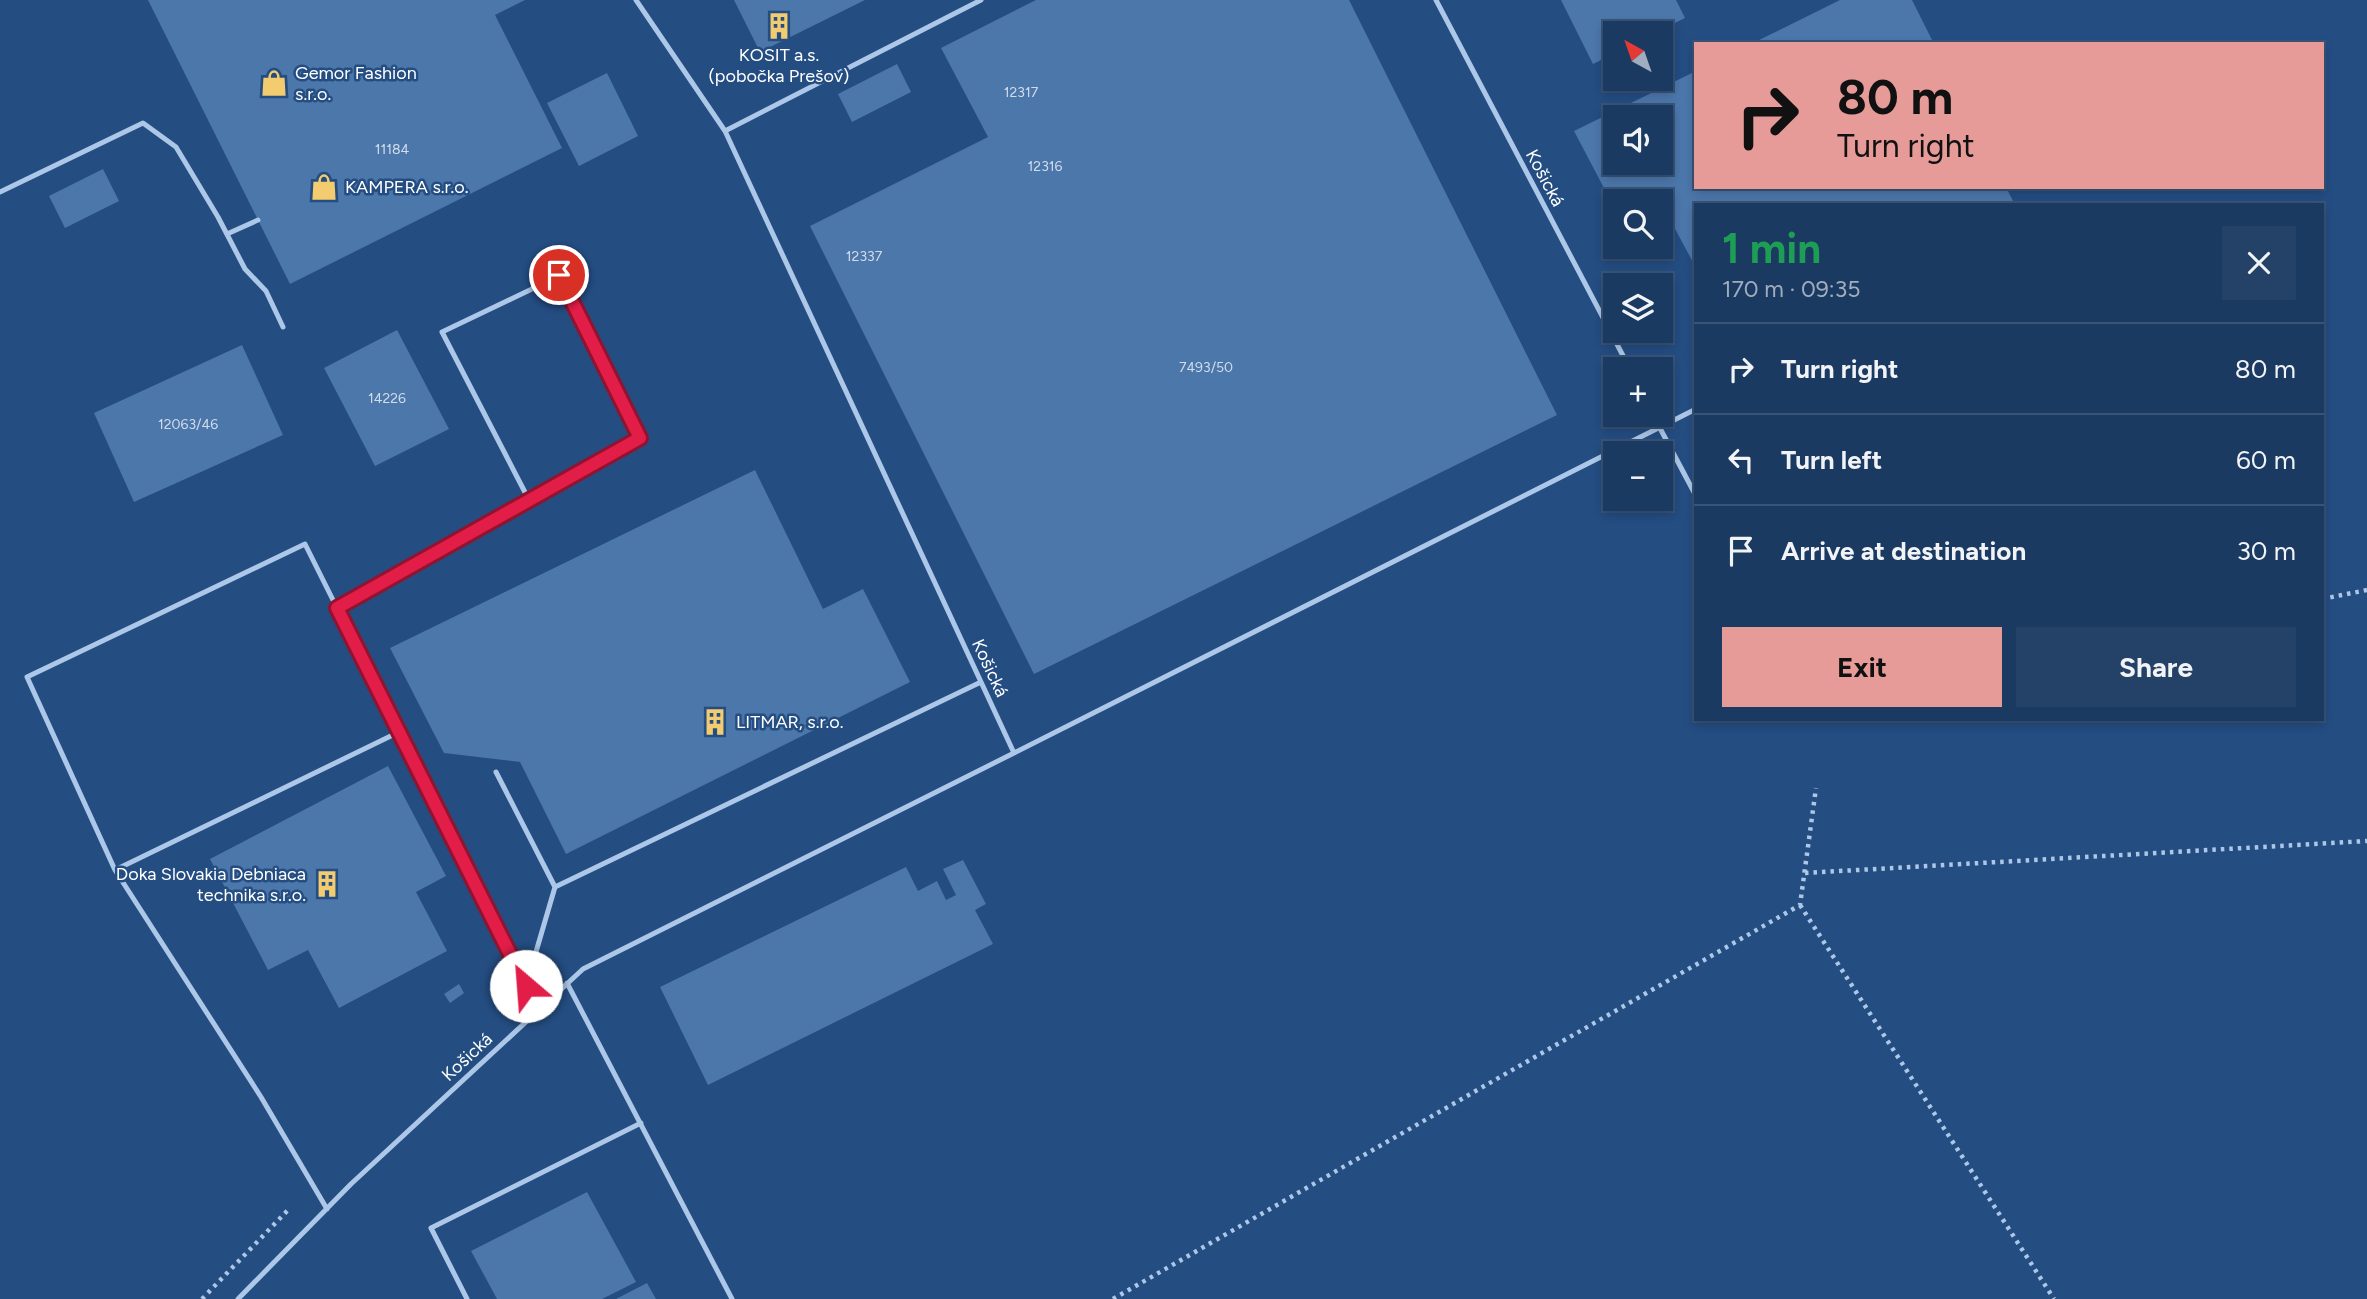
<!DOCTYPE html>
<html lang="en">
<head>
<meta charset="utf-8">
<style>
	:root { --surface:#1b3a62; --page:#244168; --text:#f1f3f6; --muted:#a0adbe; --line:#395477; --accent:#e69b98 }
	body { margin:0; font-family:Figtree,sans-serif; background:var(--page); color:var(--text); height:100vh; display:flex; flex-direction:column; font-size:26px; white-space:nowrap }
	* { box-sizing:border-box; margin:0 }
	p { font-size:23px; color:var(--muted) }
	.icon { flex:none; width:38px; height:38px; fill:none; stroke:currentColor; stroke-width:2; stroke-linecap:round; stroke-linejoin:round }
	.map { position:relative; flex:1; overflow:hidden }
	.details { position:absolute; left:1694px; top:203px; width:630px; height:518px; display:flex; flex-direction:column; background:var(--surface); border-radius:0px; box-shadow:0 4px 10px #0003,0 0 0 2px var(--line) }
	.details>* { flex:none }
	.top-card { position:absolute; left:1694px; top:42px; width:630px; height:147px; border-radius:0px; box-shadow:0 4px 10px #0003,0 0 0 2px var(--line); background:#e69b98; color:#111; overflow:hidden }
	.needle { width:46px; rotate:320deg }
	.buttons { position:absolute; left:1603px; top:21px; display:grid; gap:14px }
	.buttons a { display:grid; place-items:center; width:70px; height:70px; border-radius:0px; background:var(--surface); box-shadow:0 4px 10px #0003,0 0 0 2px var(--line); font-size:35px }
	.pin { position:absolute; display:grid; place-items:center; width:60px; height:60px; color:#fff; margin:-30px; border:4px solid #fff; border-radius:50%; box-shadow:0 2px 7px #0007 }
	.me { position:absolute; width:77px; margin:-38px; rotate:333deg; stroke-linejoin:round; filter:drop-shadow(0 0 5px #0008) }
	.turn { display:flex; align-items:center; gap:24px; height:147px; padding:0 28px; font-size:32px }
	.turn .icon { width:91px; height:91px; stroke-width:2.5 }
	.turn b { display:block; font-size:49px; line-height:60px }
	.round { display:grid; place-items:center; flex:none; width:74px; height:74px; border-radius:0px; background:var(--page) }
	.headline { display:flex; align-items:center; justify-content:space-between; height:119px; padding:0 28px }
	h1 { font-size:42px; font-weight:700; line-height:52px; color:#1e9e55 }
	.cta { display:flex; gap:14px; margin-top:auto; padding:14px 28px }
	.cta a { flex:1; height:80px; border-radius:0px; background:var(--accent); color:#111; font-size:28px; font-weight:700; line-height:80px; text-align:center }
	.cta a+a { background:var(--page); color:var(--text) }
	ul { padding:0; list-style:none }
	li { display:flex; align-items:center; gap:21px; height:91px; padding:0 28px; border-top:2px solid var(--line) }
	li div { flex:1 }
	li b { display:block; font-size:26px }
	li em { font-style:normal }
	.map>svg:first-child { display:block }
	.building { fill:#4c77ab; fill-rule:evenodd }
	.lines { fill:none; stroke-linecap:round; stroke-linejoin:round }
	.path { stroke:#acc7e7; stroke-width:4.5; stroke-dasharray:3.5 5; stroke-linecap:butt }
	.service { stroke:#acc7e7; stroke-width:5 }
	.route-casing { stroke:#92132f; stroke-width:18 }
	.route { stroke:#e11d48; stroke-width:12 }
	.labels { text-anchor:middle; stroke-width:5; stroke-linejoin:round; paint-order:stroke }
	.number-label { font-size:14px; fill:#d2ddea }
	.poi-label { font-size:18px; fill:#fff; stroke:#244d82; text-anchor:start }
	.street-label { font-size:18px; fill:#fff; stroke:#244d82 }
</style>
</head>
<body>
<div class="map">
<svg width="2367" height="1299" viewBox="0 0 2367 1299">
	<rect width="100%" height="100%" fill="#244d82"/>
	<!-- building -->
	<path class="building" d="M148 0H525L495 15 562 148 290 284Z
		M734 0H865L760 52Z
		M1036 0H1349L1557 415 1034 674 810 226 988 137 941 48Z
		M1561 0H1676L1685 18 1654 33H1615V53L1593 64Z
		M1840 0H1912L1934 44H1751Z
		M897 64 911 92 852 122 838 94Z
		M1696 71V187H2006L2015 205H1696V268L1673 225 1661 231V201H1615V209L1574 131ZM1615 117H1661V163H1615Z
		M607 73 638 136 579 166 547 103Z
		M103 169 119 201 65 228 49 196Z
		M397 330 449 429 375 466 324 368Z
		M242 345 283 435 134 502 94 413Z
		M755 470 823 609 863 589 910 682 566 854 520 762 444 753 390 648Z
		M388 766 446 876 416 892 447 951 339 1008 308 950 268 970 210 859Z
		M963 860 986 904 975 910 993 944 708 1085 660 987 906 867 918 891 937 881 946 900 956 895 943 869Z
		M459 984 464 993 450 1003 444 994Z
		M587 1192 636 1282 602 1299H497L471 1251Z
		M647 1283 656 1299H616Z"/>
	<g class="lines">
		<!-- path -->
		<path class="path" d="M2322 599 2367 590
			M1805 873 2367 841
			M1800 905 2054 1299
			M202 1299 289 1209
			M1113 1299 1800 905 1816 788"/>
		<!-- service -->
		<path class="service" d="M636 0 725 131
			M1436 0 1630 369
			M0 192 143 123 176 147 218 217 245 269 266 291 283 327
			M227 234 258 220
			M1653 415 1696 496
			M529 500 442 332 559 276 640 437 337 608 538 1010
			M1014 753 1696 409
			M496 772 555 887 526 986
			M115 870 27 677 305 544 337 608
			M555 887 981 682
			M567 983 732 1299
			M327 1209 261 1097 115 870 399 732
			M238 1299 351 1184 583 969 1014 753 725 131 981 0
			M467 1299 431 1228 641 1123"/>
	</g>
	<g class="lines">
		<defs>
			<path id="route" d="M526 986 337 608 640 438 559 275"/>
		</defs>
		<!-- route casing -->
		<use href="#route" class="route-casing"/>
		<!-- route -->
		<use href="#route" class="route"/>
	</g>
	<!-- icons -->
	<defs>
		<symbol id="building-bare" viewBox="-9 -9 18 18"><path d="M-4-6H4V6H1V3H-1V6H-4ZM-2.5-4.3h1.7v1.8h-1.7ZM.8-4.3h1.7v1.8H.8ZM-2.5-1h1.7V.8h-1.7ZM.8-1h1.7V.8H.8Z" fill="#f2cc6f" stroke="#244d82" stroke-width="2.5" paint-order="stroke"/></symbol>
		<symbol id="shop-bare" viewBox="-9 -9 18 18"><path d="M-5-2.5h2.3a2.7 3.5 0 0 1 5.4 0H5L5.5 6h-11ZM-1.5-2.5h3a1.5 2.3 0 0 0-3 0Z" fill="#f2cc6f" stroke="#244d82" stroke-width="2.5" paint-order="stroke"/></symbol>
	</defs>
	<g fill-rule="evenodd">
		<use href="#building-bare" x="760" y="7" width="38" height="38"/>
		<use href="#shop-bare" x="255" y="64" width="38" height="38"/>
		<use href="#shop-bare" x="305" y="168" width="38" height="38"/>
		<use href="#building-bare" x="696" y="703" width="38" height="38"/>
		<use href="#building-bare" x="308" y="865" width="38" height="38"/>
	</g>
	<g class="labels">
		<!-- number labels -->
		<g class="number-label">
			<text x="1021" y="97">12317</text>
			<text x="392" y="154">11184</text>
			<text x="1045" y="171">12316</text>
			<text x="864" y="261">12337</text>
			<text x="1206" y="372">7493/50</text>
			<text x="387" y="403">14226</text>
			<text x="188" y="429">12063/46</text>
		</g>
		<!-- poi labels -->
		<g class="poi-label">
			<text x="779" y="61" text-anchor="middle">KOSIT a.s.<tspan x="779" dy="21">(pobočka Prešov)</tspan></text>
			<text x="295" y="79">Gemor Fashion<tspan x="295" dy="21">s.r.o.</tspan></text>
			<text x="345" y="193">KAMPERA s.r.o.</text>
			<text x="736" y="728">LITMAR, s.r.o.</text>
			<text x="306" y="880" text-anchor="end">Doka Slovakia Debniaca<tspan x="306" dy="21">technika s.r.o.</tspan></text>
		</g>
		<!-- street labels -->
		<g class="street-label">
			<text transform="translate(1545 178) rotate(62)" y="6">Košická</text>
			<text transform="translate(990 668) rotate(65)" y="6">Košická</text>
			<text transform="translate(467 1057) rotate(-43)" y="6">Košická</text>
		</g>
	</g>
</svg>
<div class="buttons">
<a><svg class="needle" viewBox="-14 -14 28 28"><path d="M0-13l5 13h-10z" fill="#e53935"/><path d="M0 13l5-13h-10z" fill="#a0adbe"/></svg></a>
<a><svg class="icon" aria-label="sound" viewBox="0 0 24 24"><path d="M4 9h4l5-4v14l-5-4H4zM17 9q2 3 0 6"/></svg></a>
<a><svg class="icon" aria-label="search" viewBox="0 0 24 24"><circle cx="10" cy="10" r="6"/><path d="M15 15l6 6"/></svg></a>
<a><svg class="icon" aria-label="layers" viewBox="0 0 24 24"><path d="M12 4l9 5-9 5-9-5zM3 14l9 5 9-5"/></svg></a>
<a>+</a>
<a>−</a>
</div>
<div class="pin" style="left:559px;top:275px;background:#d93025"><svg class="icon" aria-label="arrive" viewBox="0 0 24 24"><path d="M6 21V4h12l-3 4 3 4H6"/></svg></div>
<svg class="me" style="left:526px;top:986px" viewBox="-20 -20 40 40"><circle r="19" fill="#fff"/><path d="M0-13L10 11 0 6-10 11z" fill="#e11d48"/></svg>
<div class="top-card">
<div class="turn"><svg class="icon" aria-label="right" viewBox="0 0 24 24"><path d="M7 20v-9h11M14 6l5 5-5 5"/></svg><div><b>80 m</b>Turn right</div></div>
</div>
<section class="details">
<div class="headline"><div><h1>1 min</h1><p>170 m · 09:35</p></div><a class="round"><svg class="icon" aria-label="close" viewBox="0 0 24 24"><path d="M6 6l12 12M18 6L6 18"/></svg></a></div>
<ul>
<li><svg class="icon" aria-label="right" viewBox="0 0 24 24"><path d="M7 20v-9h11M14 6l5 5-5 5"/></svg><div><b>Turn right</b></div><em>80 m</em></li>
<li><svg class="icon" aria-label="left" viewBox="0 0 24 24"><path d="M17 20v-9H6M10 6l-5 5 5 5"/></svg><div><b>Turn left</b></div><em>60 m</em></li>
<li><svg class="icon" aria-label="arrive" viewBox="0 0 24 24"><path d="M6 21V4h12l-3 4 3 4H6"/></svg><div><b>Arrive at destination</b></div><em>30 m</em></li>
</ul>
<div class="cta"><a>Exit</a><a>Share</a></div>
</section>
</div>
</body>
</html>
